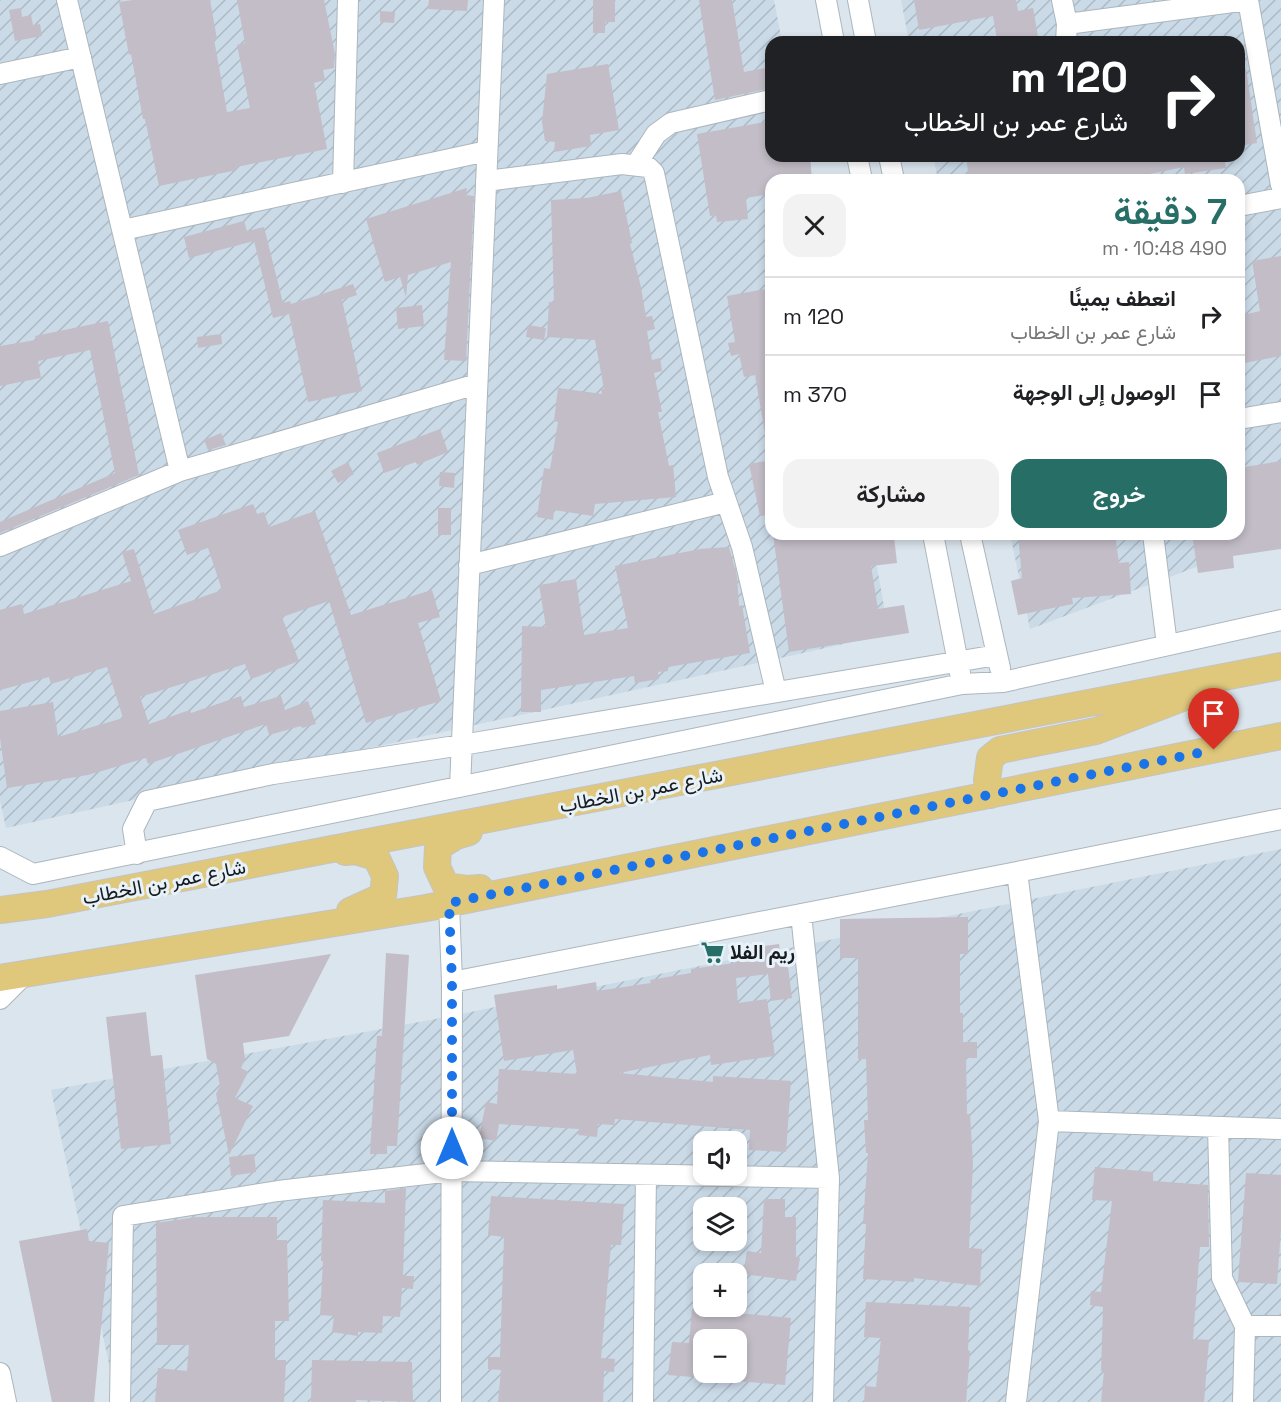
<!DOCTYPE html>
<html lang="ar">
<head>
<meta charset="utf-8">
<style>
	:root { --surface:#fff; --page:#f2f2f2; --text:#202124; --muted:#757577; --line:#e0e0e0; --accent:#266e66 }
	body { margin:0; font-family:"Space Grotesk",Vazirmatn,sans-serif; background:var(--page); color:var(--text); direction:rtl; height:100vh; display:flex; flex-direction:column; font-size:22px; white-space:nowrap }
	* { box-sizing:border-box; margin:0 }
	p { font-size:20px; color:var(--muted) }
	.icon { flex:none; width:33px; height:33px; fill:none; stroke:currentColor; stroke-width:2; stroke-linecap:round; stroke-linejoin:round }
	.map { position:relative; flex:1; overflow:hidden; direction:ltr }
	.sheet { position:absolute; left:765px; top:174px; width:480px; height:366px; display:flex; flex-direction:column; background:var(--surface); border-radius:18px; box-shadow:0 3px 9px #0003; direction:rtl }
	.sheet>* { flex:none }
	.guide { position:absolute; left:765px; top:36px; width:480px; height:126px; border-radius:18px; box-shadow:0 3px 9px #0003; direction:rtl; background:#202124; color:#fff; overflow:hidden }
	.tools { position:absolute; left:693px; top:1131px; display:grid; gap:12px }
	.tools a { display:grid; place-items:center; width:54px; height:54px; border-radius:12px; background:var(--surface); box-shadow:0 3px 9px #0003; font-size:30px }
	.pin { position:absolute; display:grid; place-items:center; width:51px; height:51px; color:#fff; margin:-62px -26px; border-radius:50% 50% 50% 0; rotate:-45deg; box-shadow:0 0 6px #0007 }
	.pin .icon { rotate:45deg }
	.me { position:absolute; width:66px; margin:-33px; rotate:0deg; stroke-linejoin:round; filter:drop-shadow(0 0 4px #0008) }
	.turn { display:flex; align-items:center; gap:21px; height:126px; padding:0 18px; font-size:27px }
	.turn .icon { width:78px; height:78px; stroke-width:2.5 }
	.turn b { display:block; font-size:42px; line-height:51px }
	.round { display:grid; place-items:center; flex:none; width:63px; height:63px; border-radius:18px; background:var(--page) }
	.summary { display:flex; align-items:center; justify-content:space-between; height:102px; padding:0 18px }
	h1 { font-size:36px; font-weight:600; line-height:45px; color:var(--accent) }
	.primary-button { display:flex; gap:12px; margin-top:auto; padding:12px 18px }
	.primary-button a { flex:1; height:69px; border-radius:18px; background:var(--accent); color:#fff; font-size:24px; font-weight:600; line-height:69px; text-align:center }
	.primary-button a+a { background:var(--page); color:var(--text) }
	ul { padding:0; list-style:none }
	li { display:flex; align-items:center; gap:18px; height:78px; padding:0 18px; border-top:2px solid var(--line) }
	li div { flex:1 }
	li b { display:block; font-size:22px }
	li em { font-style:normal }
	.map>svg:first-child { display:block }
	.industrial { fill:url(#industrial-furrows); fill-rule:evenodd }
	.building { fill:#c3bdc7 }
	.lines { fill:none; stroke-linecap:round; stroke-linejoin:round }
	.minor-casing { stroke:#acb6bd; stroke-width:22 }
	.major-casing { stroke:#c3c4c5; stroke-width:28 }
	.minor { stroke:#fff; stroke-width:20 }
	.major { stroke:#dfc87c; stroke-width:26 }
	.route { stroke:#1a73e8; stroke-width:10; stroke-dasharray:0 18 }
	.labels { text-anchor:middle; stroke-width:6; stroke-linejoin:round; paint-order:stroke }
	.street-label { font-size:20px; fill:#191c1f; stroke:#e8f2fa }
	.poi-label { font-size:20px; font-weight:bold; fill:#191c1f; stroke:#e8f2fa; text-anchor:start }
</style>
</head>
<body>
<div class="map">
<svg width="1281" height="1402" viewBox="0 0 1281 1402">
	<defs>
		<pattern id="industrial-furrows" width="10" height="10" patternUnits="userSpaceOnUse" patternTransform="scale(1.5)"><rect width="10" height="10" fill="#cadae7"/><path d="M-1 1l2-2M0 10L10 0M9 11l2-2" fill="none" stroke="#adbac6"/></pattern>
	</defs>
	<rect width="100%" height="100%" fill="#dbe5ed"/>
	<!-- industrial -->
	<path class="industrial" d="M0 0H774L782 42H771V534H871L889 634 6 828 0 801Z
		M901 0H1281V538L1266 541 1030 629 1010 534H1239V180H938L933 156H1239V42H909Z
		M1281 849V1402H117L51 1090 446 1017ZM704 1142H736V1174H704ZM704 1208H736V1240H704ZM704 1274H736V1306H704ZM704 1340H736V1372H704Z"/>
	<!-- building -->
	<path class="building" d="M133 0H210L217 39H214L227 112 250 108 237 45 245 43 237 0H324L335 54 334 68 323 70 325 80 314 83 327 149 236 167 237 170 159 186 145 119H143L131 54 129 55 119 2Z
		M429 0H468L467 11 428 9Z
		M593 0H615V22H605V33H593Z
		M699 0H732L744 72 771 67V88L715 100Z
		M914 0H1016L1018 11 1033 8 1039 42H1010V37L997 40 993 16 919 30Z
		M21 8 22 17 31 15 33 25 40 24 42 36 15 41 9 10Z
		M380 11 395 12 394 23 380 22Z
		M608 64 619 130 590 135 591 146 554 152 555 142 545 141 542 122 547 74Z
		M1246 69 1257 143 1239 146V70Z
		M771 121V156H810L812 180H771V194L746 198 748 219 717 222 716 215 710 216 697 134Z
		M966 156H1224L1226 168 1185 174 1184 167 1135 177 1136 179 1128 180H969Z
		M467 188 466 195 474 196 466 361 444 360 451 262 408 275 406 297 400 277 385 282 366 219Z
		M621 191 632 243 630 244 641 287 646 317 652 316 655 329 647 331 652 360 660 358 662 371 654 373 662 412H658L669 466 673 465 676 497 595 504 593 516 554 510 553 520 537 517 544 468 550 469 558 422 554 421 558 388 602 394 601 389H604L595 340 547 337 549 302H554L551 200 587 198Z
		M244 221 247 231 264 227 283 303 290 301 291 304 353 284 357 295 342 300 362 391 308 402 289 314 273 318 254 241 189 258 184 237Z
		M1281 256V356L1239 364V316L1260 311 1252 261Z
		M771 288V434H765L755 375 744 377 739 354 731 356 728 343 735 342 727 296Z
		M422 305 424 326 398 329 396 308Z
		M108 321 139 475 0 533V522L115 473 90 350 38 361 41 378 0 386V346L36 340 35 336Z
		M528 325 546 328 544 340 526 337Z
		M221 334 222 344 198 348 197 337Z
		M440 429 448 452 417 465 416 462 384 473 377 453Z
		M221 433 226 445 208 450 204 440Z
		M771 460V515L760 516 749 464Z
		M1281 461V549L1233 556 1234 568 1198 573 1192 534H1239V468Z
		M348 462 354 474 338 483 331 471Z
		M440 472 455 473 454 488 439 486Z
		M253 504 257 514 264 512 269 527 315 511 351 615 432 590 440 617 418 623 441 701 366 723 329 601 282 617 299 661 251 679 245 664 140 697 149 724 190 710 191 713 241 696 244 707 281 696 285 710 308 701 316 724 302 728 301 726 269 735 266 724 148 764 146 758 88 775 7 788 0 738V711L53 702 58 737 123 718 107 667 51 684 49 677 0 690V610L22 604 24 614 131 581 122 552 134 549 154 614 222 590 208 548 187 555 178 530Z
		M438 508H451V535H438Z
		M773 534H862L863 540 894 537 897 563 871 566 878 609 904 605 909 633 789 652Z
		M1018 534H1115L1119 563 1129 562 1131 594 1072 598 1073 604 1018 615 1011 581 1022 578Z
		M729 547 737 576 739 606 742 605 750 653 668 667V671L658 672 659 679 635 683 634 676 541 690V712H521L522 626 546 627 539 585 576 579 584 635 628 628 615 566 700 549Z
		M968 917V954H960V1013H963V1042H977V1058H966L967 1114H970L973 1163 969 1248 982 1249 980 1286 914 1278V1282L863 1279 866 1224H863L868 1153H866L864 1120H868L866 1059H858V958H840V919Z
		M779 944 782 967H788L792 998 771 1001 768 974 736 978 738 1003 767 999 775 1056 711 1065 710 1055 619 1073 713 1082V1076L791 1081 786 1152 749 1150 750 1130 615 1119 614 1125 598 1124 597 1137 578 1135 579 1129 499 1124 496 1141 479 1138 486 1102 497 1104 499 1069 577 1074 573 1050 504 1061 494 995 557 985V989L596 982 597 991 651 983 650 980 691 973V969L735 963 734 950Z
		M386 953 409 955 397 1146H387V1154H370L377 1036H382Z
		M331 954 289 1036 243 1043 245 1059 241 1068 248 1072 235 1098 253 1106 229 1155 216 1094 220 1086 216 1064 207 1059 195 975Z
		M146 1012 151 1056 162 1055 171 1144 121 1149 106 1017Z
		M254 1154 256 1172 231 1176 229 1157Z
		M1095 1167 1153 1172V1181L1208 1185 1209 1247H1200L1193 1339 1209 1340 1204 1402H1101L1104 1371H1101L1103 1307 1090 1305 1091 1291 1101 1292 1112 1201 1092 1200Z
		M1246 1173 1281 1175V1230L1277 1284 1238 1282Z
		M406 1188 403 1276H414L413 1289 402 1288 400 1317 383 1316 382 1333 358 1332V1336L332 1332 334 1316 320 1315 323 1261H321L323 1200 385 1203V1191Z
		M491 1196 624 1204 621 1245H611L601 1358 615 1359 614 1372 604 1371 603 1402H498L501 1370 488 1369V1357H500L504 1237 488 1235Z
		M764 1199H785V1217H796V1258H800L796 1281 743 1274 747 1251 761 1253Z
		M197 1217H277V1240H287L289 1321H275V1360H286L284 1402H155L158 1368 187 1371 189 1345H157L156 1223Z
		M87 1229 89 1241 109 1243 94 1402H52L19 1241Z
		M866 1302 970 1307 968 1350 970 1351 966 1402H864L865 1386 876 1387 881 1338 864 1337Z
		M692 1309 791 1318 785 1385 736 1381V1340H704V1378L668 1375 672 1342 689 1343Z
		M312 1360 412 1362 413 1402 356 1400V1402H311Z"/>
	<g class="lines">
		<defs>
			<path id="minor" d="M67 0 180 471
				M826 0 834 42
				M858 0 866 42
				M1062 0 1067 24 1248 0 1281 185
				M1066 42 1067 24
				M0 74 81 57
				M857 156 862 180
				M889 156 894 180
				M636 165 656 134 671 123 771 100
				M486 181 622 164 648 167 654 173 718 477 742 547 776 692
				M343 183 348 0
				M1239 206 1281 198
				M123 230 487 151
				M1239 419 1281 412
				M933 534 960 673
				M970 534 1000 668
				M1153 534 1167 645
				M0 546 180 471 477 384
				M469 565 726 502
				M460 787 494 0
				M137 854 133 829 147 801 273 774 462 745 997 655
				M0 857 33 874 962 684 1003 682 1281 620
				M449 903 452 982 451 1402
				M801 914 829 1178 823 1402
				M452 982 1017 872
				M0 999 25 974
				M1049 1121 1017 872 1281 819
				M1218 1127 1222 1278 1245 1326
				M0 1373 6 1402
				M120 1402 123 1216 278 1191 452 1171 829 1178
				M643 1402 646 1175
				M1016 1402 1049 1121 1281 1129
				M1243 1402 1245 1326H1281"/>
			<path id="major" d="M990 795 987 780 990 758 1000 750 1096 731 1185 697
				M469 832 456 836 438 847 437 867 446 886 468 889 480 888
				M345 852 355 851 376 857 385 876 383 896 350 911
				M0 910 47 904 1281 666
				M0 978 426 908 1281 736"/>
		</defs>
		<!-- minor casing -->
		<use href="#minor" class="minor-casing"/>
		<!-- major casing -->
		<use href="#major" class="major-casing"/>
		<!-- minor -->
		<use href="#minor" class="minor"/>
		<!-- major -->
		<use href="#major" class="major"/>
	</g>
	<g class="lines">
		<!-- route -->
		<path class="route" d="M452 1148V982L449 903 1214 750"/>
	</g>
	<!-- icons -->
	<defs>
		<symbol id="supermarket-bare" viewBox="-9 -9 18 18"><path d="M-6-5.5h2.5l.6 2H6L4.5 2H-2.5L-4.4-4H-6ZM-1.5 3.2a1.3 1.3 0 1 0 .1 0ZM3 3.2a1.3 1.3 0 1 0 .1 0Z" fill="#266e66" stroke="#e8f2fa" stroke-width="2.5" paint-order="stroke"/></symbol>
	</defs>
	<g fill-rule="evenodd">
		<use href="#supermarket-bare" x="696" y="936" width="33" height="33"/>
	</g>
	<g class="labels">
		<!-- street labels -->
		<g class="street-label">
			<text transform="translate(641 790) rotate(-11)" y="7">شارع عمر بن الخطاب</text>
			<text transform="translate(164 882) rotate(-11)" y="7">شارع عمر بن الخطاب</text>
		</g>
		<!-- poi labels -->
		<g class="poi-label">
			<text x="730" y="959">ريم الفلا</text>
		</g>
	</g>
</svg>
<div class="tools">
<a><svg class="icon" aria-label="sound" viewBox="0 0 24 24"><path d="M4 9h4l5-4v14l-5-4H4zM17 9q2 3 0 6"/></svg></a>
<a><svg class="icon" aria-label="layers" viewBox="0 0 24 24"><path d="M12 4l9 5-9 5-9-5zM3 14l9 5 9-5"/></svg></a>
<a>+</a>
<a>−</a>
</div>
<div class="pin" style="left:1214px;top:750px;background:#d93025"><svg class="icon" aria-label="arrive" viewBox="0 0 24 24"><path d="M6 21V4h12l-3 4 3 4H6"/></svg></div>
<svg class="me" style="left:452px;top:1148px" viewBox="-20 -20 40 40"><circle r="19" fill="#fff"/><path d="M0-13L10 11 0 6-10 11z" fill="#1a73e8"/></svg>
<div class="guide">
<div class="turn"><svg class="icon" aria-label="right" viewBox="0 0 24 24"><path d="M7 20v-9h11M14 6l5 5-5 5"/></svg><div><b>120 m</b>شارع عمر بن الخطاب</div></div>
</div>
<section class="sheet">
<div class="summary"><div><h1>7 دقيقة</h1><p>490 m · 10:48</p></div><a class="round"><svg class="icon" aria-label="close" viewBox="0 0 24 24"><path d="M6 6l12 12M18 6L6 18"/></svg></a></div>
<ul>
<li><svg class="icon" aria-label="right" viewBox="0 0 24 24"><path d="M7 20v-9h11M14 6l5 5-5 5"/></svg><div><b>انعطف يمينًا</b><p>شارع عمر بن الخطاب</p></div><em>120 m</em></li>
<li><svg class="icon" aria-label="arrive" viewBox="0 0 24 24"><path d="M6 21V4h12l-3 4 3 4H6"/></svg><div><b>الوصول إلى الوجهة</b></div><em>370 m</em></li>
</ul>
<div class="primary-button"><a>خروج</a><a>مشاركة</a></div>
</section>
</div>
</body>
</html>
